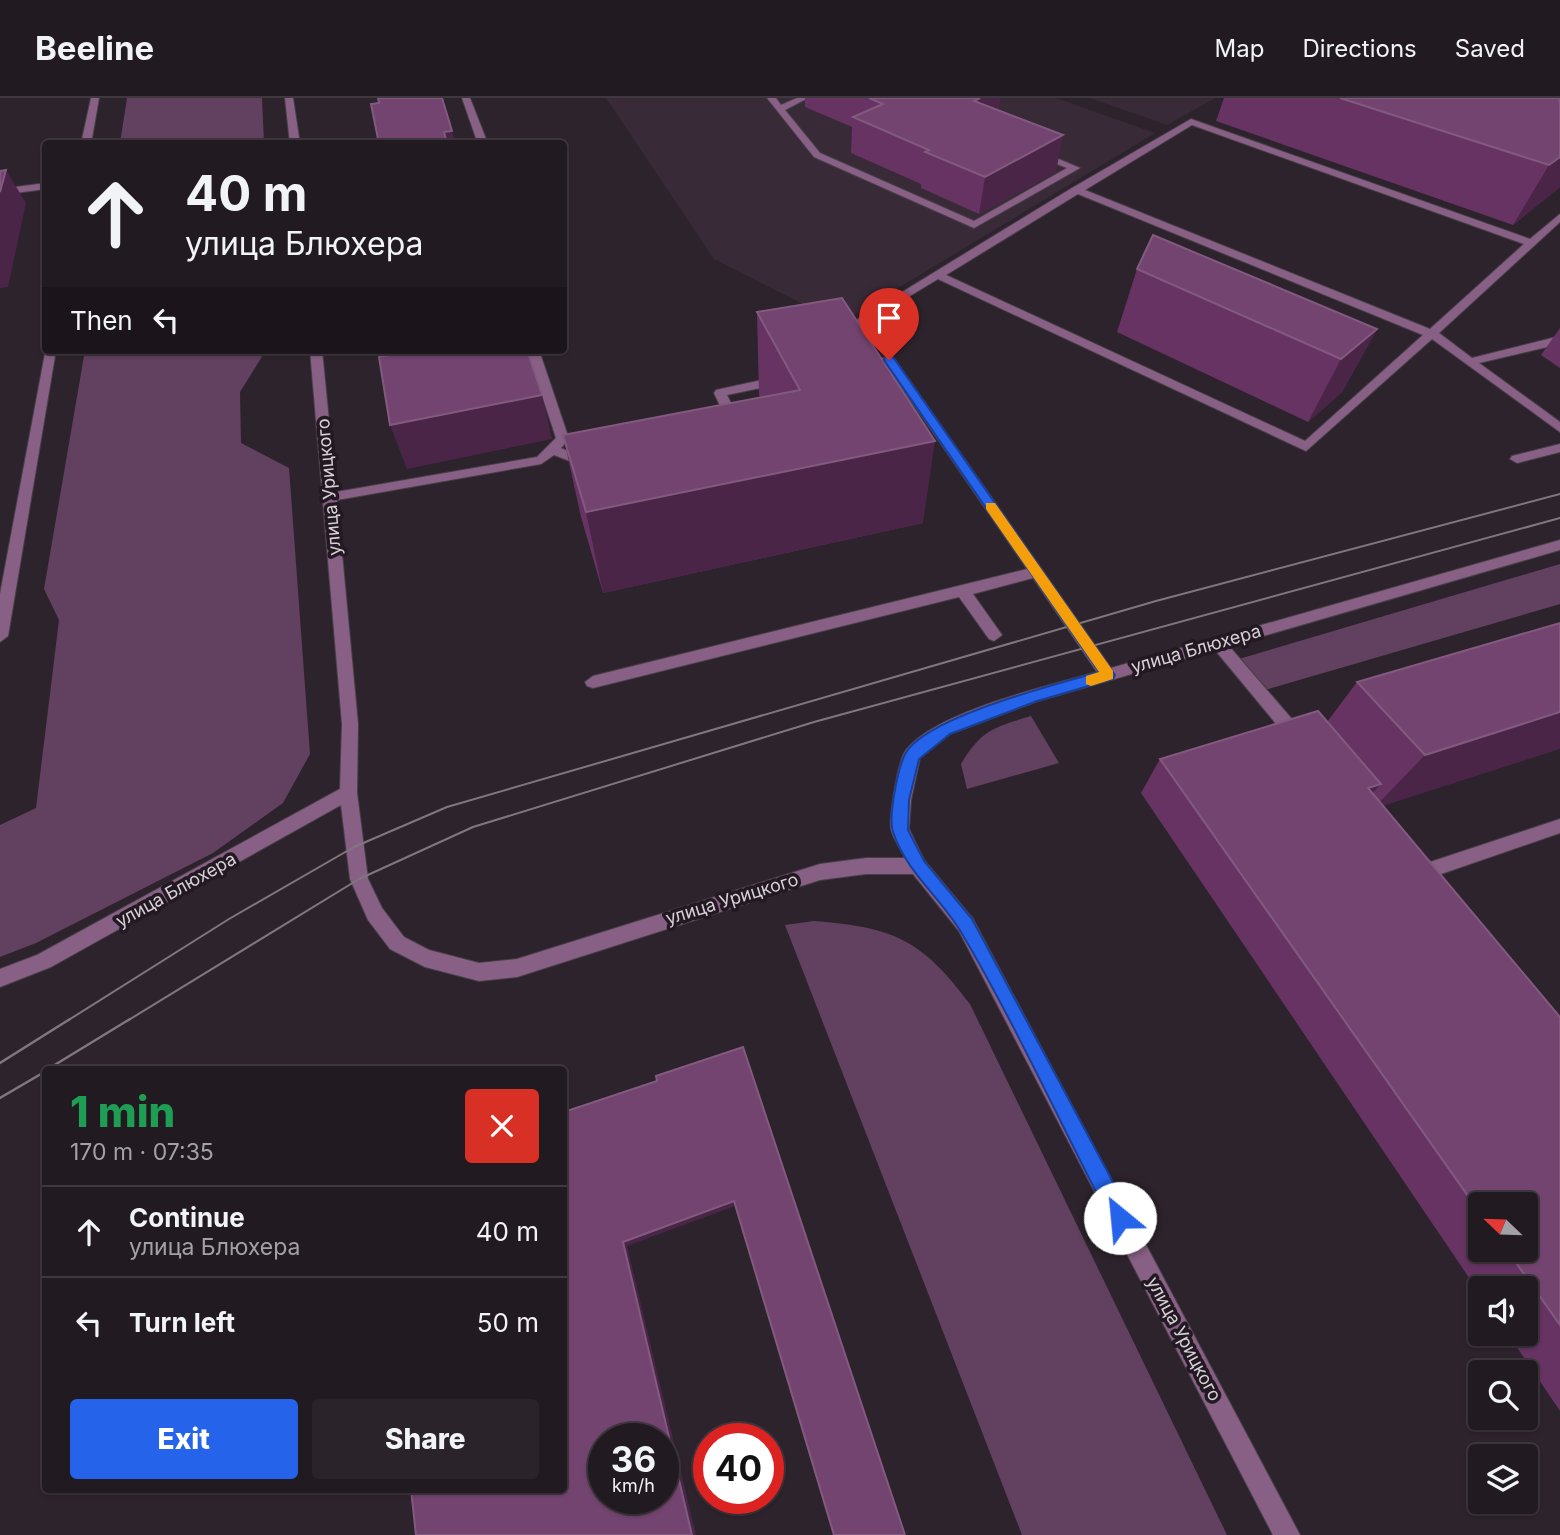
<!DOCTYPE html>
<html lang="en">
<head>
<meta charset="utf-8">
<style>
	:root { --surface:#221a21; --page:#2a232a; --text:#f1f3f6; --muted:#a2a1a5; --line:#3f383f; --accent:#2563eb }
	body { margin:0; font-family:Inter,sans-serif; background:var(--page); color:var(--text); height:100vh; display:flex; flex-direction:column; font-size:26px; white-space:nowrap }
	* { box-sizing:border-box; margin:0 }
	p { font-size:23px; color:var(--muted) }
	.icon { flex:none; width:38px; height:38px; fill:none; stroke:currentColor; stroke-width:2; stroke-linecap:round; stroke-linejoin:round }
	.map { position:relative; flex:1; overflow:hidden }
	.drawer { position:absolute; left:42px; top:968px; width:525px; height:427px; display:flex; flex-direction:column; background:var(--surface); border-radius:7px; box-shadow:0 2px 5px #0004,0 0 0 2px var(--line) }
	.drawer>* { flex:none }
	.banner { position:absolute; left:42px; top:42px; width:525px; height:214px; border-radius:7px; box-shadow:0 2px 5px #0004,0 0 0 2px var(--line); background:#221a21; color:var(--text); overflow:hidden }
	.needle { width:46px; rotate:293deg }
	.tools { position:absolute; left:1468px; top:1094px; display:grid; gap:14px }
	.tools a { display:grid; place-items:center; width:70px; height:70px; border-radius:7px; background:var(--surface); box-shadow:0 2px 5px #0004,0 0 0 2px var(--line); font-size:35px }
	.speed { position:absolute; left:588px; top:1325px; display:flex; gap:14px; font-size:35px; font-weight:700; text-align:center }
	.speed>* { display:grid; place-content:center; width:91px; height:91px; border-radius:50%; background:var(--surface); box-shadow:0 2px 5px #0004,0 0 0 2px var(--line); line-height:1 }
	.speed small { font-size:18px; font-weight:400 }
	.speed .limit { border:10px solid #d22; background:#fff; color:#111 }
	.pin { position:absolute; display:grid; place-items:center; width:60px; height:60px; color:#fff; margin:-72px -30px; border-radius:50% 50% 50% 0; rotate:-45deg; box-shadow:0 0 7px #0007 }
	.pin .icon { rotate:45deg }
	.me { position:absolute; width:77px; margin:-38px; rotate:332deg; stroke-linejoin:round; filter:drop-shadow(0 0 5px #0008) }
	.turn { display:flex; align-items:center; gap:24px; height:147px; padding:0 28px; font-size:32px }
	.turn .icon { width:91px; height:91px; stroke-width:2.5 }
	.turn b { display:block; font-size:49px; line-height:60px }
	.then { display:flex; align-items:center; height:66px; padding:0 28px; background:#0003; gap:14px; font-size:26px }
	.round { display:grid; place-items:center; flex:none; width:74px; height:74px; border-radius:7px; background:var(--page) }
	.overview { display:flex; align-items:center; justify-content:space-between; height:119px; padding:0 28px }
	h1 { font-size:42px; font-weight:800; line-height:52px; color:#1e9e55 }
	.primary-button { display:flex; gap:14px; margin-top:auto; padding:14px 28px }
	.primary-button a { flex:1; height:80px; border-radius:7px; background:var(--accent); color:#fff; font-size:28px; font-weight:800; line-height:80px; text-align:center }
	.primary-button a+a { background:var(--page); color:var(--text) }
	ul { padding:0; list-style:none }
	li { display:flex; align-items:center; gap:21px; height:91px; padding:0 28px; border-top:2px solid var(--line) }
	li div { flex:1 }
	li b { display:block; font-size:26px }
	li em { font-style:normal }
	header { display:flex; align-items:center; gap:42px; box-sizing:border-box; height:98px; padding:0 35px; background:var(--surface); border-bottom:2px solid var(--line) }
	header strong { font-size:33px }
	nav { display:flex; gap:38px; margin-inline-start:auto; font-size:24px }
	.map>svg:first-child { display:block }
	.built { fill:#392a38 }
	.green { fill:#62405f }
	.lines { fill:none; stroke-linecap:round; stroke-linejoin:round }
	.minor-casing { stroke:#483f47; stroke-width:2 }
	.minor { fill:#886085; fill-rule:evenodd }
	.tram-far1 { stroke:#7f777e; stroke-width:2 }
	.tram { stroke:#7f777e; stroke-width:2.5 }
	.wall { fill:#663363; fill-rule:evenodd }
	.shaded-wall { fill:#4a2548 }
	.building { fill:#73446f; stroke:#825a7f; stroke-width:2; fill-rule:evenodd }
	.route { fill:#2563eb; stroke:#184099; stroke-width:2 }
	.slow { fill:#f59e0b }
	.labels { text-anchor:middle; stroke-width:7; stroke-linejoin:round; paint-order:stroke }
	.street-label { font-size:18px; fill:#d7d0d6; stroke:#231922 }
</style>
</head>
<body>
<header>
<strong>Beeline</strong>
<nav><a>Map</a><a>Directions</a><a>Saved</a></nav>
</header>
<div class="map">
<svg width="1560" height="1437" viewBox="0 0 1560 1437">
	<rect width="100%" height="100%" fill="#2d232c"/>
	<!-- built -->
	<path class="built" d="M606 0H1056L1155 35 840 225 714 161Z
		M1090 0H1215L1167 27Z"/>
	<!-- green -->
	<path class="green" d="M127 0H262L264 45H120Z
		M85 252H266L240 294 241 345 289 370 310 656 283 705 213 755 36 845 0 859V727L36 710 59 522 44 491Z
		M1560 466V506L1258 594 1232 563Z
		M1031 618 1059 665 967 691 961 666C981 632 994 629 1031 618Z
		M814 823C894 829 922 842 970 906L1227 1437H1022L785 827Z"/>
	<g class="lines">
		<defs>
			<path id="minor" d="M91 0H99L91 46H81Z
				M285 0H293L300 46H290Z
				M462 0H470L488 46H478Z
				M767 0H776L781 7 797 0H808L785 12 820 55 974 123 1067 70 1034 57V53H1040L1080 70 974 130 814 59Z
				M1191 21 1530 141 1560 116V124L1439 235 1472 260 1560 238V246L1479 265 1560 324V334L1432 241 1306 353 938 181 842 239 832 237 1072 90ZM1192 27 1524 146 1430 231 1085 92ZM1078 96 1423 237 1305 343 946 177Z
				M46 85V91L0 97V91Z
				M46 250 56 252 8 538 0 544V496Z
				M310 252H322L336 394 537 359 556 340 527 252H539L569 341 561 350 595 366 588 370 554 357 541 366 337 402 358 626 357 695 368 781 382 810 404 839 429 852 479 865 517 861 820 766 866 760H905C901 751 893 741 891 731 889 719 898 662 906 652 937 613 1049 588 1097 574L1033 480 973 496 1002 537 994 543 989 541 959 499 593 590 587 588 585 584 593 578 1027 471 886 266 858 269V263L893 259 1111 570 1560 442V452L1229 548 1304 635 1306 640 1304 645H1292L1215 552 1038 603 950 636 920 660 911 702 909 731 924 762 973 821 1300 1437H1273L959 833 913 776H866L820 782 517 879 479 883 425 869 390 851 368 822 350 781 341 707 51 869 0 889V871L37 857 340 691 342 626Z
				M780 278 784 279V285L727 297 742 327 741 330H731L714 295 716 292Z
				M1560 346V354L1517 365 1510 361 1512 358Z
				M1560 721V735L1415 785 1409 783 1406 777 1409 771Z"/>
		</defs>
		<!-- minor casing -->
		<use href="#minor" class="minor-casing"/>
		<!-- minor -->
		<use href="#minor" class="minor"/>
		<!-- tram-far1 -->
		<path class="tram-far1" d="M67 923 229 821 354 749 447 709 1156 503 1560 396
			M127 923 359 781 473 729 814 624 1560 420"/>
		<!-- tram -->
		<path class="tram" d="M0 965 70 921
			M48 971 130 921
			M0 1000 46 973"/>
	</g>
	<!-- wall -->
	<path class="wall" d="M805 0H1000L998 12 1056 74 979 116 921 90V86L851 55 852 29 805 9Z
		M1224 0H1560V89L1513 127 1216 23Z
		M1137 171 1377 231 1342 294 1308 324 1117 234Z
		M757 214 923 425 603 495 581 419 563 337 760 299 759 297Z
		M1560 230V270L1541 257Z
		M1560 525 1383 708 1560 919V1313L1508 1236H1526V1190H1480V1196L1141 695 1160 661 1327 624 1357 584ZM1480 1106 1526 1152H1480Z"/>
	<!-- shaded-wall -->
	<path class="shaded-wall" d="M980 0H1000L996 25 974 3Z
		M452 33 455 46H447L444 34Z
		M1063 37 1056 74 979 116 985 79Z
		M1560 59V89L1513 127 1549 67Z
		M6 72 26 105 8 189 0 190V94Z
		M1377 231 1342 294 1308 324 1341 261Z
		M542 297 552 341 407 371 390 327Z
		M935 343 923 425 603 495 586 414Z
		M1560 614V651L1373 711 1425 657Z
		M1381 686 1351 718 1368 690Z
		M734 1103 735 1108 627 1148 696 1437H692L623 1144Z"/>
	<!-- building -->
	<path class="building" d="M378 0H442L452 33 444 34 447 46H379L371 6 379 5Z
		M869 0H980L974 3 1063 37 985 79 925 54 929 52 853 19 883 6Z
		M1340 0H1560L1559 1 1560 5V59L1549 67Z
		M6 72 0 94V73Z
		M1153 137 1377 231 1341 261 1137 171Z
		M842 200 935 343 586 414 563 337 800 292 757 214Z
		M418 252H527L542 297 390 327 379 259Z
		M1560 525V614L1425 657 1357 584Z
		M1318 613 1381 686 1368 690 1560 919V1227L1507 1152H1526V1106H1480V1115L1160 661Z
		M743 949 905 1437H834L734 1103 623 1144 692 1437H416L411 1391H564V1014L657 983 656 978ZM604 1340H663V1400H604Z"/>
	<!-- route -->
	<path class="route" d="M885 259H893L1115 577 1113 581 1037 603 950 636 919 661 909 702 908 732 924 763 972 821 1128 1112 1131 1120 1128 1127 1120 1130 1113 1127C1063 1031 1016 927 961 834 940 799 907 775 893 734 888 718 898 671 905 656 925 619 1057 586 1099 574L884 262Z"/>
	<!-- slow -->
	<path class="slow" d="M986 405H995L1113 573V581L1091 588 1086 586V578L1099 574 986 411Z"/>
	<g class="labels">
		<!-- street labels -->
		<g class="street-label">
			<text transform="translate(329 389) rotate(-95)" y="6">улица Урицкого</text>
			<text transform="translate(1196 551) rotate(-16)" y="6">улица Блюхера</text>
			<text transform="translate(176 792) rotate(-29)" y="6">улица Блюхера</text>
			<text transform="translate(732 801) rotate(-17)" y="6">улица Урицкого</text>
			<text transform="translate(1184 1241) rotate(62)" y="6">улица Урицкого</text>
		</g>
	</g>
</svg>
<div class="tools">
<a><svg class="needle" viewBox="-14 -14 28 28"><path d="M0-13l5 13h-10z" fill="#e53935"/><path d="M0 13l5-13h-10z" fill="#a2a1a5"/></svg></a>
<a><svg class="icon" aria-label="sound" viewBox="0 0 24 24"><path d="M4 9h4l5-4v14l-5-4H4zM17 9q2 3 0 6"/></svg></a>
<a><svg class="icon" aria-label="search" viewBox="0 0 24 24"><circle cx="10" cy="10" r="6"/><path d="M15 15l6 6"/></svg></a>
<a><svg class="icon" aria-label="layers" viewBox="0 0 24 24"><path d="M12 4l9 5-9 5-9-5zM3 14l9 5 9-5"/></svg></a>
</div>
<div class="speed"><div>36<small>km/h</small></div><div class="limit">40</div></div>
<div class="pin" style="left:889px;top:262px;background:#d93025"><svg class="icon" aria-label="arrive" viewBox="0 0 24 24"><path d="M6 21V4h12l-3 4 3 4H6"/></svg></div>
<svg class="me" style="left:1120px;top:1120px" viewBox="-20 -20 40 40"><circle r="19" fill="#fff"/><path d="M0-13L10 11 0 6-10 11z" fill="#2563eb"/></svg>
<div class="banner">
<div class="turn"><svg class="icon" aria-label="ahead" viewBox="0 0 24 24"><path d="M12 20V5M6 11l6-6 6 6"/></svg><div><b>40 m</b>улица Блюхера</div></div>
<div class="then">Then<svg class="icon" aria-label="left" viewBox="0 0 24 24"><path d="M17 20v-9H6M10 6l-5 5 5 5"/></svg></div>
</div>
<section class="drawer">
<div class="overview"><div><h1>1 min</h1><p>170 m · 07:35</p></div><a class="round" style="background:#d93025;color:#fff"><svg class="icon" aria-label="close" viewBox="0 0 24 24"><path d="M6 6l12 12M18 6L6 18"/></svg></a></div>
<ul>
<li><svg class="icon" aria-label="ahead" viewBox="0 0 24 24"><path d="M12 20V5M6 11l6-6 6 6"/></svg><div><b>Continue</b><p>улица Блюхера</p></div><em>40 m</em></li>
<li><svg class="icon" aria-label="left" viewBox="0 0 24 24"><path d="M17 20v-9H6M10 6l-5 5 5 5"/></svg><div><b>Turn left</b></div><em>50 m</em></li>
</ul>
<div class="primary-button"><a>Exit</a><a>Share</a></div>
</section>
</div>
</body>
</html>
